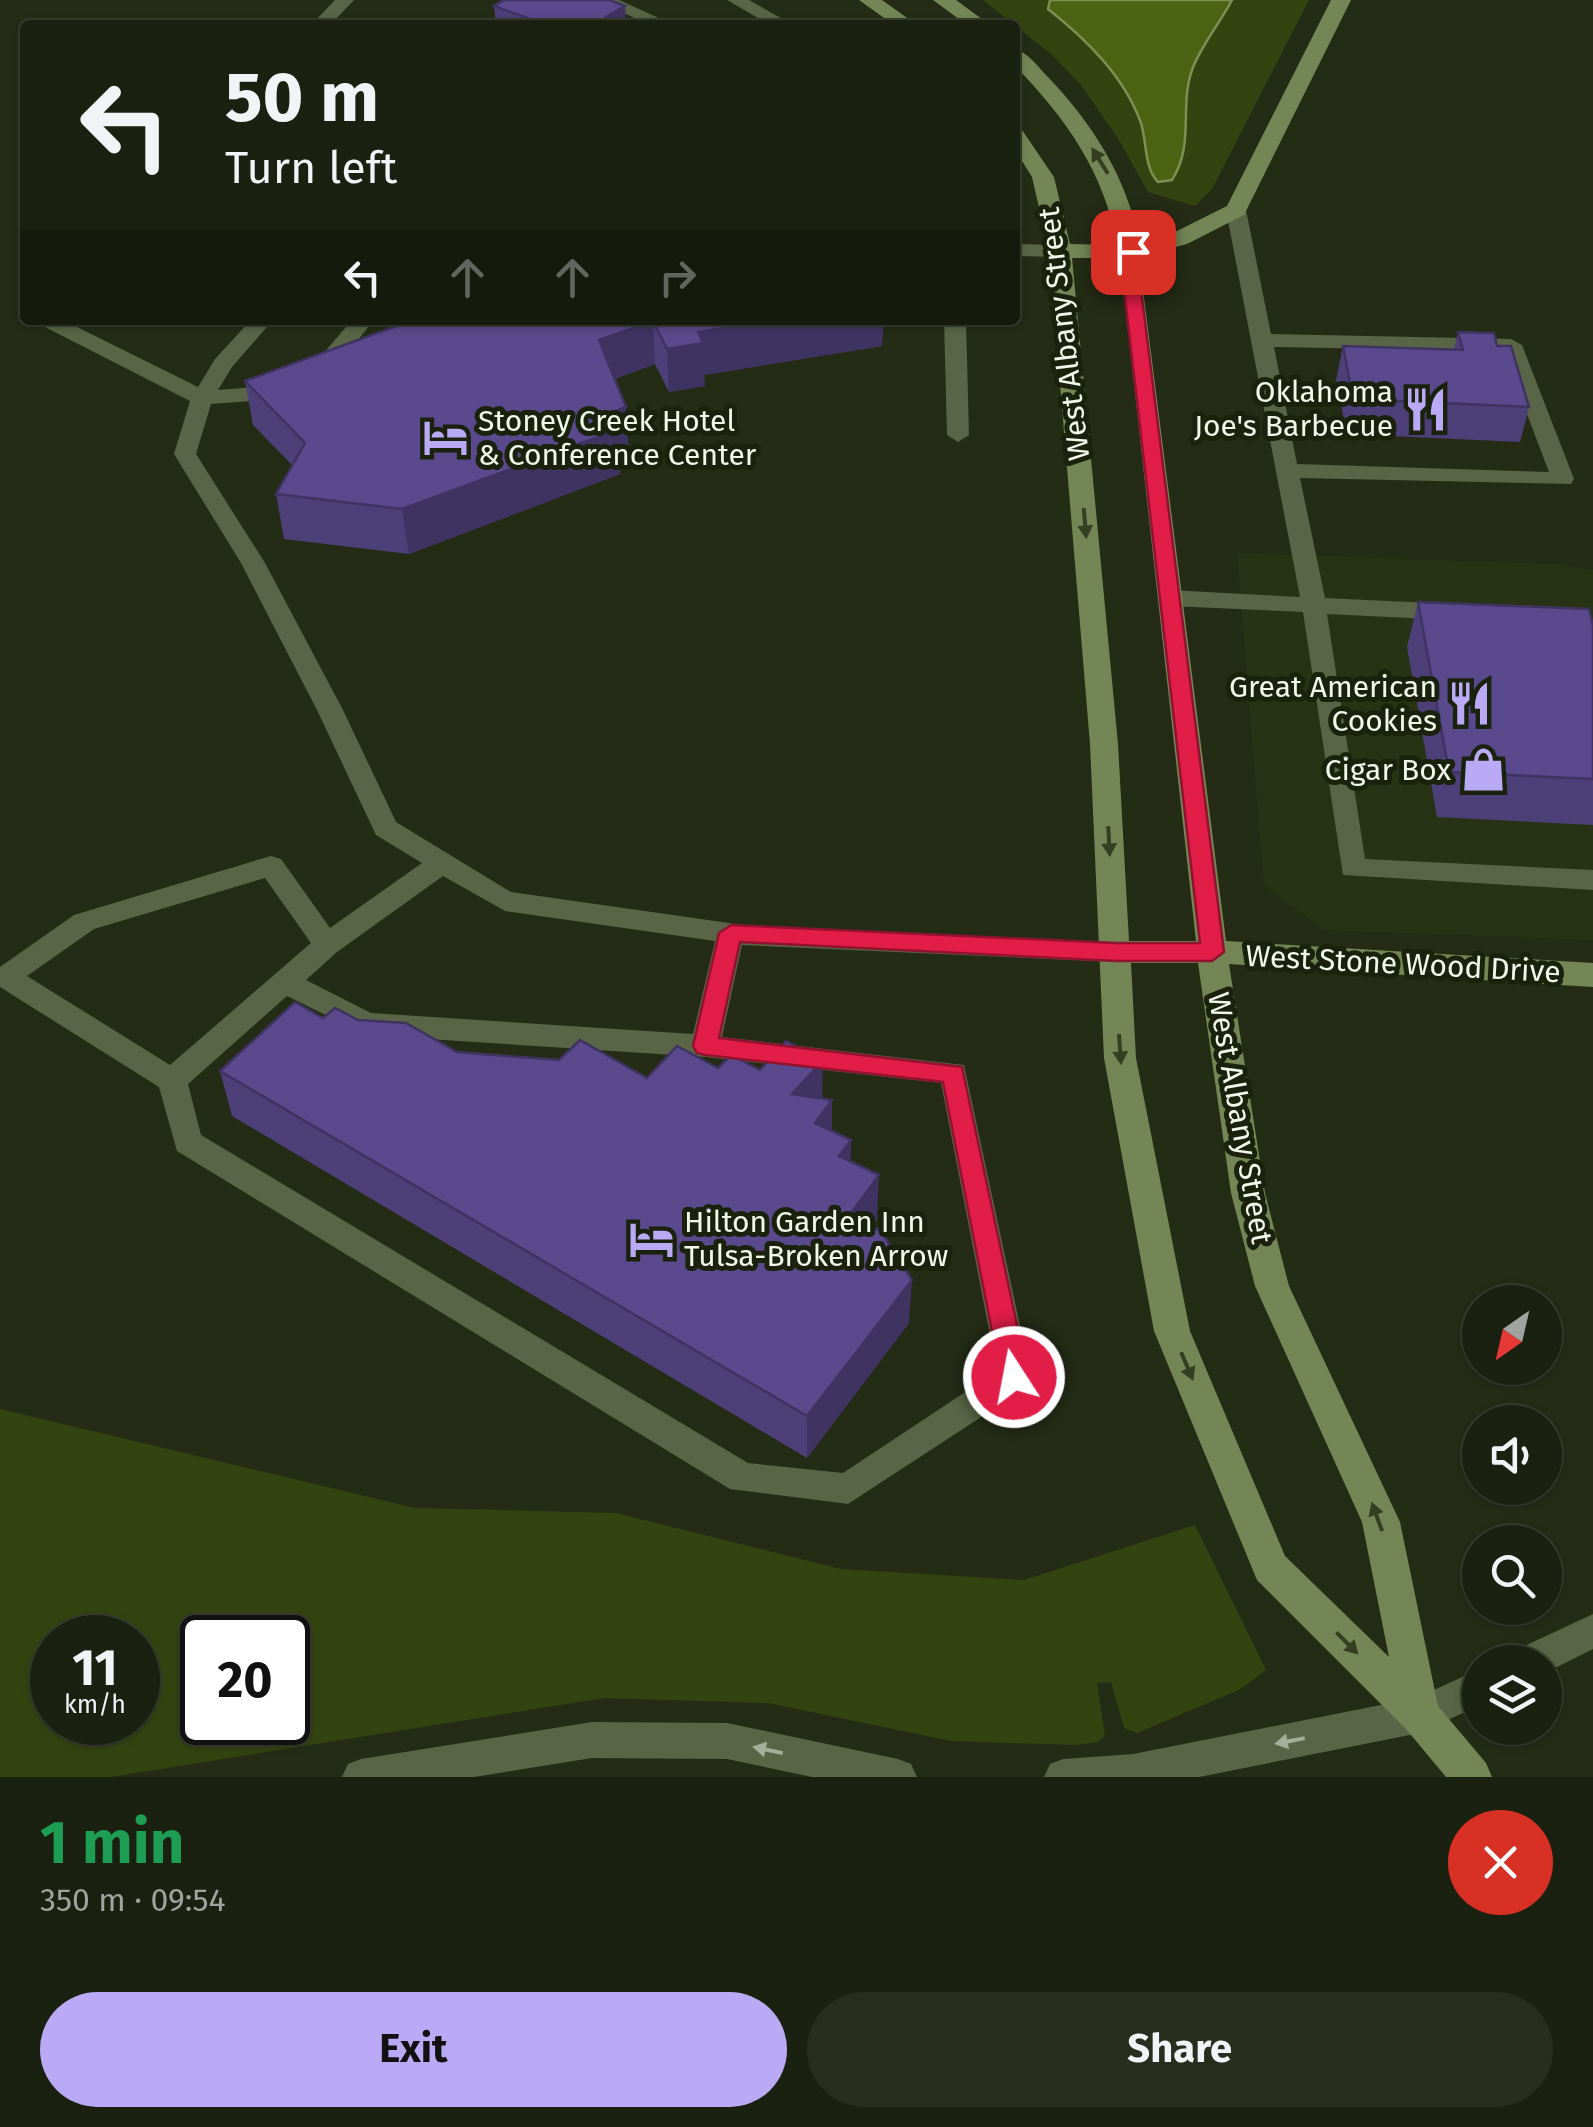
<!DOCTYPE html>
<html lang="en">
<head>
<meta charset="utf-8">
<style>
	:root { --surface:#1b2110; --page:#282e1e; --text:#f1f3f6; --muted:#a0a39f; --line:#393e30; --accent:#baaaf6 }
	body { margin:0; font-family:"Fira Sans",sans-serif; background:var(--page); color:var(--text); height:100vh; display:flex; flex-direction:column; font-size:38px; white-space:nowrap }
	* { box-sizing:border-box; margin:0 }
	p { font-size:32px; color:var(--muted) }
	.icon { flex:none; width:55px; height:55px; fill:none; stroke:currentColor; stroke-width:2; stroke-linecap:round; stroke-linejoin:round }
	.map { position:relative; height:1777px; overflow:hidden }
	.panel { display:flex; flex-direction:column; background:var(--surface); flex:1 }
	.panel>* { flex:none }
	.top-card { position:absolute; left:20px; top:20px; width:1000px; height:305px; border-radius:10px; box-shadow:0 2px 8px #0004,0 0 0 2px var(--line); background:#1b2110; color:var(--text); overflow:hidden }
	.needle { width:65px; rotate:214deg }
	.controls { position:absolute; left:1462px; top:1285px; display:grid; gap:20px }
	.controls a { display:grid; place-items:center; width:100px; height:100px; border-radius:50%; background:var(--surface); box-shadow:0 2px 8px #0004,0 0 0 2px var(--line); font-size:50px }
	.speed { position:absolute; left:30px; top:1615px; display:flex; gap:20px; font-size:50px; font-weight:700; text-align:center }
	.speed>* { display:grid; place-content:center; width:130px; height:130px; border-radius:50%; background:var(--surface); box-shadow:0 2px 8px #0004,0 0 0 2px var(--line); line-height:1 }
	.speed small { font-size:25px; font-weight:400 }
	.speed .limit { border:5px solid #111; border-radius:15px; background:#fff; color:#111 }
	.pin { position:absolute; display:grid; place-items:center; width:85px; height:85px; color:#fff; margin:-42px; border-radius:20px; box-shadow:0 5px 15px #0006 }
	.me { position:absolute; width:110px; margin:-55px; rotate:349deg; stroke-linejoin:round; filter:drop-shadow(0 0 8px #0008) }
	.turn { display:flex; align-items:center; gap:35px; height:210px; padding:0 40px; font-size:45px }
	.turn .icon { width:130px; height:130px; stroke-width:2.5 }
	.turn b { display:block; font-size:70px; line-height:85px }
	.lanes { display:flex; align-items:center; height:95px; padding:0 40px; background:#0003; justify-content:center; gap:50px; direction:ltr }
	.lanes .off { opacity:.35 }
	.round { display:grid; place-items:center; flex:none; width:105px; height:105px; border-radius:52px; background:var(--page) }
	.headline { display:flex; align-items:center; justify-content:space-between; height:170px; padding:0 40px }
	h1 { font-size:60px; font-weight:700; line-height:75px; color:#1e9e55 }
	.cta { display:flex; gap:20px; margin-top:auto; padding:20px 40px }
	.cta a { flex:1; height:115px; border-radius:60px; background:var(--accent); color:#111; font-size:40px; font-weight:700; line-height:115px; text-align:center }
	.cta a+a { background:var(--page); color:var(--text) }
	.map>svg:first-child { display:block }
	.built { fill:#283316 }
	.green { fill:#344411; fill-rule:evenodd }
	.water { fill:#4b6312; stroke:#7d8f52; stroke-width:2.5 }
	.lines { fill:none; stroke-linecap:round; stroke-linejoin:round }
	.lane { fill:#596546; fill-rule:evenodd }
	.secondary { fill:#748655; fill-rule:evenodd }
	.wall { fill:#4d3f78 }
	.shaded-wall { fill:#3f3362 }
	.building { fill:#5a498c; stroke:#3f3362; stroke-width:2.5 }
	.oneway { fill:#354023 }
	.oneway2 { fill:#a5ae98 }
	.route { fill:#e11d48; stroke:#92132f; stroke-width:2.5 }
	.labels { text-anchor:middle; stroke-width:10; stroke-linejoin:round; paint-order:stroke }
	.street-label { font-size:30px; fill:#f1f7e9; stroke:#1a220d }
	.poi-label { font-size:30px; fill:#f1f7e9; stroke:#1a220d; text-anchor:end }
</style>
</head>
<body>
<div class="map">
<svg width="1593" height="1777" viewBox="0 0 1593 1777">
	<rect width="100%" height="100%" fill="#242c16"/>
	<!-- built -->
	<path class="built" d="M1237 553 1554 564 1593 570V940L1324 930 1264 886Z"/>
	<!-- green -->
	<path class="green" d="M983 0H1309L1212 189 1195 206 1148 192 1119 140 1081 85 1052 55Z
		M0 1409 415 1508 616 1513 841 1569 1024 1580 1195 1525 1266 1670 1241 1689 1137 1733 1124 1728 1111 1682 1097 1683 1105 1735 1098 1742 1076 1745 951 1741 768 1703 604 1698 111 1777H0ZM52 1638H138V1722H52ZM202 1638H288V1722H202Z"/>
	<!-- water -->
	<path class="water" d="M1050 0H1232C1220 23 1200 47 1192 70 1179 107 1195 144 1172 180L1158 182C1144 168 1147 142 1141 123 1124 76 1086 39 1048 9Z"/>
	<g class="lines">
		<!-- lane -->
		<path class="lane" d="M335 0H354L330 25H311Z
			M595 0H619L674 25H650Z
			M727 0H749L793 25H770Z
			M1236 204 1246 210 1271 334 1511 339 1522 345 1574 479 1571 484 1300 478 1325 598 1451 604 1463 612 1451 620 1327 614 1365 859 1593 870V890L1343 875 1303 612 1169 606 1157 598 1169 590 1300 597 1226 210ZM1274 347 1503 351 1549 472 1297 464Z
			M1015 244 1060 245 1070 251 1060 257 1015 256Z
			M41 320H63L198 387 215 359 251 320H273L232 367 218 390 281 385 292 392 281 399 211 404 196 454 265 563 343 710 396 822 511 892 743 925 1126 945 1130 952 1126 959 1116 962 742 945 722 1037 964 1065 1031 1377 1027 1387 848 1504 730 1489 177 1151 159 1087 0 987V967L74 915 271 856 281 859 330 928 422 863 376 835 317 710 241 563 174 454 190 401 43 326ZM443 876 505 911 715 941 693 1034 371 1013 306 980 337 952ZM265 878 311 943 170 1065 27 976 94 929ZM287 996 366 1035 705 1057 941 1083 997 1371 843 1473 748 1463 201 1135 188 1084Z
			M352 320H374L327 378H311L308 373 311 368Z
			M944 320H966L969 435 958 442 947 435Z
			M1593 1614V1649L1545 1673V1662H1511L1516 1650Z
			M1480 1669V1705L1420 1733 1199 1777H1044L1050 1764 1063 1759 1133 1754 1416 1698Z
			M592 1722 727 1723 898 1759 911 1764 917 1777H812L727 1759 592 1758 474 1777H342L348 1764 361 1759Z"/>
		<!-- secondary -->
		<path class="secondary" d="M859 0H882L917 25H894Z
			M933 0H956L990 25H967Z
			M1331 0H1351L1244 215 1187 244 1142 256 1144 298 1226 941 1593 963V987L1229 964 1265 1193 1289 1286 1400 1522 1438 1706 1486 1763 1492 1777H1446L1406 1729 1257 1580 1154 1331 1104 1058 1090 744 1049 251 1032 177 1015 150V128L1022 130 1054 177 1070 244 1117 245C1105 173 1065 117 1015 66V49C1027 53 1036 64 1045 74 1091 121 1128 178 1139 243L1171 234 1227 206ZM1072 258H1120L1196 941H1129L1118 744ZM1131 963H1198L1231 1193 1255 1286 1362 1522 1389 1657 1285 1556 1190 1331 1136 1058Z"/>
	</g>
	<!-- wall -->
	<path class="wall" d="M494 6 626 25H496Z
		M413 320H883L882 346 704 375 705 386 669 392 655 364 615 379 629 452 619 455 620 474 409 554 284 539 276 494 292 465 253 425 245 381Z
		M1458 332 1497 346 1529 407 1520 442 1347 434 1336 380 1343 346 1454 349Z
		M1418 602 1593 626V825L1437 817 1407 647Z
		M323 1018 358 1020 457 1052 647 1078 718 1068 760 1070 822 1098 832 1131 851 1140 850 1161 877 1219 872 1227 909 1323 807 1458 232 1116 220 1071Z"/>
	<!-- shaded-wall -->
	<path class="shaded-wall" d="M625 6 626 25H606V17Z
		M776 320H883L882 346 704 375 705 386 669 392 667 349 698 332Z
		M653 321 655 364 602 383 599 340Z
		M626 407 629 452 619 455 620 474 409 554 402 509 603 416Z
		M823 1060 822 1104 792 1094Z
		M832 1100V1144L815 1123Z
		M851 1140 850 1184 839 1156Z
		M879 1175 877 1219 848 1259 849 1216Z
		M912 1280 909 1323 807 1458V1416Z"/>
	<!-- building -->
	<path class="building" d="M504 0H610L625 6 606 17 610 25H547L494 6Z
		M413 320H776L698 332 703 343 667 349 653 321 599 340 626 407 603 416 617 430 402 509 276 494 305 443 245 381Z
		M1458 332 1494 333 1497 346H1511L1529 407 1353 399 1343 346 1463 350Z
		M1418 602 1589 609 1593 626V779L1449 772Z
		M295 1002 323 1018 335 1008 358 1020 406 1023 457 1052 559 1060 580 1040 647 1078 677 1046 718 1068 731 1055 760 1070 786 1041 823 1060 792 1094 832 1100 815 1123 851 1140 839 1156 879 1175 849 1216 881 1231 912 1280 807 1416 220 1071Z"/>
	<!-- one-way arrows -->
	<defs><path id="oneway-solid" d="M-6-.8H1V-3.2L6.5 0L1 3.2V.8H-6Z" transform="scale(2.5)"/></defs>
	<g class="oneway">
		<use href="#oneway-solid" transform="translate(1100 161) rotate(-122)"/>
		<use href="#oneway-solid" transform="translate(1085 523) rotate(85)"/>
		<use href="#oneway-solid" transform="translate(1109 841) rotate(87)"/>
		<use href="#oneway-solid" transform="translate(1120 1049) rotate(86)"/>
		<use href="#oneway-solid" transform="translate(1187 1366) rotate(67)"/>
		<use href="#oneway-solid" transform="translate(1377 1517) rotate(-110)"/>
		<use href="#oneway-solid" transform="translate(1347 1643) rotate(45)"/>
	</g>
	<g class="oneway2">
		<use href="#oneway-solid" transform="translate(1290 1741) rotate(169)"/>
		<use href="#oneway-solid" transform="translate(768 1750) rotate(-168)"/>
	</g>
	<!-- route -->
	<path class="route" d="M1133 247 1142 252V298L1224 952 1212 961H1116L740 942 719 1038 962 1067 1028 1377 1024 1385 1014 1389 1005 1385 1001 1377 943 1082 705 1055 697 1053 693 1046 719 933 731 925 1116 943H1200L1125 298V252Z"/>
	<!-- icons -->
	<defs>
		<symbol id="restaurant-bare" viewBox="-9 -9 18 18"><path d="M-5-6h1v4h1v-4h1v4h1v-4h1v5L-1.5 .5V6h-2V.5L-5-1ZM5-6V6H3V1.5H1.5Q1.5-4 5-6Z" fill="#baaaf6" stroke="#1a220d" stroke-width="2.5" paint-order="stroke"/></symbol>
		<symbol id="hotel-bare" viewBox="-9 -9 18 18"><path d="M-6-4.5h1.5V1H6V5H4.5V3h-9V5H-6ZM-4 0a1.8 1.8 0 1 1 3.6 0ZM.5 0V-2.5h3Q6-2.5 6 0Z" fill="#baaaf6" stroke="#1a220d" stroke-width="2.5" paint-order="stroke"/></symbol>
		<symbol id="shop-bare" viewBox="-9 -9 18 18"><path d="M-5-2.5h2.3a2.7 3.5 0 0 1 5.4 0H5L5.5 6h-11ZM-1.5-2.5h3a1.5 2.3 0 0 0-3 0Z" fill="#baaaf6" stroke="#1a220d" stroke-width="2.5" paint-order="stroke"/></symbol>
	</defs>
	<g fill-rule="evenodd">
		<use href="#restaurant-bare" x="1394" y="378" width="63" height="63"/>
		<use href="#hotel-bare" x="414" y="406" width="63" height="63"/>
		<use href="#restaurant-bare" x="1438" y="672" width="63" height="63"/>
		<use href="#shop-bare" x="1452" y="738" width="63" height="63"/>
		<use href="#hotel-bare" x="620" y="1208" width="63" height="63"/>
	</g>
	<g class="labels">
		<!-- street labels -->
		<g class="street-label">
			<text transform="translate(1064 334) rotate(-97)" y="10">West Albany Street</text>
			<text transform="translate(1403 964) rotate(3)" y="10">West Stone Wood Drive</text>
			<text transform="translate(1240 1118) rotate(80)" y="10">West Albany Street</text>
		</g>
		<!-- poi labels -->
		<g class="poi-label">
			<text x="1393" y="402">Oklahoma<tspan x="1393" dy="34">Joe's Barbecue</tspan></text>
			<text x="478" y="431" text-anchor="start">Stoney Creek Hotel<tspan x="478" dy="34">&amp; Conference Center</tspan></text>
			<text x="1437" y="697">Great American<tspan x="1437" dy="34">Cookies</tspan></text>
			<text x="1451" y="780">Cigar Box</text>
			<text x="684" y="1232" text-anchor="start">Hilton Garden Inn<tspan x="684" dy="34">Tulsa-Broken Arrow</tspan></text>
		</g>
	</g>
</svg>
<div class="controls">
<a><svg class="needle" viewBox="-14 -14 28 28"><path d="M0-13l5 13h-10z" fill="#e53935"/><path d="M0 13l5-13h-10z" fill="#a0a39f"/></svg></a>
<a><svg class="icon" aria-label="sound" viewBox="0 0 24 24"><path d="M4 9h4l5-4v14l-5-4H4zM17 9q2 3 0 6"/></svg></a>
<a><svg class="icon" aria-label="search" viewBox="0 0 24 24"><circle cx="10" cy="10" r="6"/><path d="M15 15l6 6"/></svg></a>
<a><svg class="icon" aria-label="layers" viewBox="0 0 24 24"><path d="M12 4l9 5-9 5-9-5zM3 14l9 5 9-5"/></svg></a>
</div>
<div class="speed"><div>11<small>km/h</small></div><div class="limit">20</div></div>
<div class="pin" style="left:1133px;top:252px;background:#d93025"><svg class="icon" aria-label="arrive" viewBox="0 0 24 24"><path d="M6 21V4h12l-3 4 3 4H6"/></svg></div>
<svg class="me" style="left:1014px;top:1377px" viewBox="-20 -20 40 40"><circle r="17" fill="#e11d48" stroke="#fff" stroke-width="3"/><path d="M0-11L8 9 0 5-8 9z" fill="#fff"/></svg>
<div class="top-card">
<div class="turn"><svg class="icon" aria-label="left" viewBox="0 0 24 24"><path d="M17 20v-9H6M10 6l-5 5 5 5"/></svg><div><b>50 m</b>Turn left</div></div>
<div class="lanes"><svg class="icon" aria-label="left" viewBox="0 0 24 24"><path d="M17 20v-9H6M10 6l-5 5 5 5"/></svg><svg class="icon off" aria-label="ahead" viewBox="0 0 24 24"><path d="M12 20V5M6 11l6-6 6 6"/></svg><svg class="icon off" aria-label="ahead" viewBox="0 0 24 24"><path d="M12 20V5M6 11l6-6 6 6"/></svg><svg class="icon off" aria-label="right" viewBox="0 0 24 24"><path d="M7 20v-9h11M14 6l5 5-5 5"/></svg></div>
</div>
</div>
<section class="panel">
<div class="headline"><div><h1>1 min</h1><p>350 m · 09:54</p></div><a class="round" style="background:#d93025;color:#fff"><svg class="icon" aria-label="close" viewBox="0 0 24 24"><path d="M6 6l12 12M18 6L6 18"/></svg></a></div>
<div class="cta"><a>Exit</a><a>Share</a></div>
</section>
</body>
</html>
